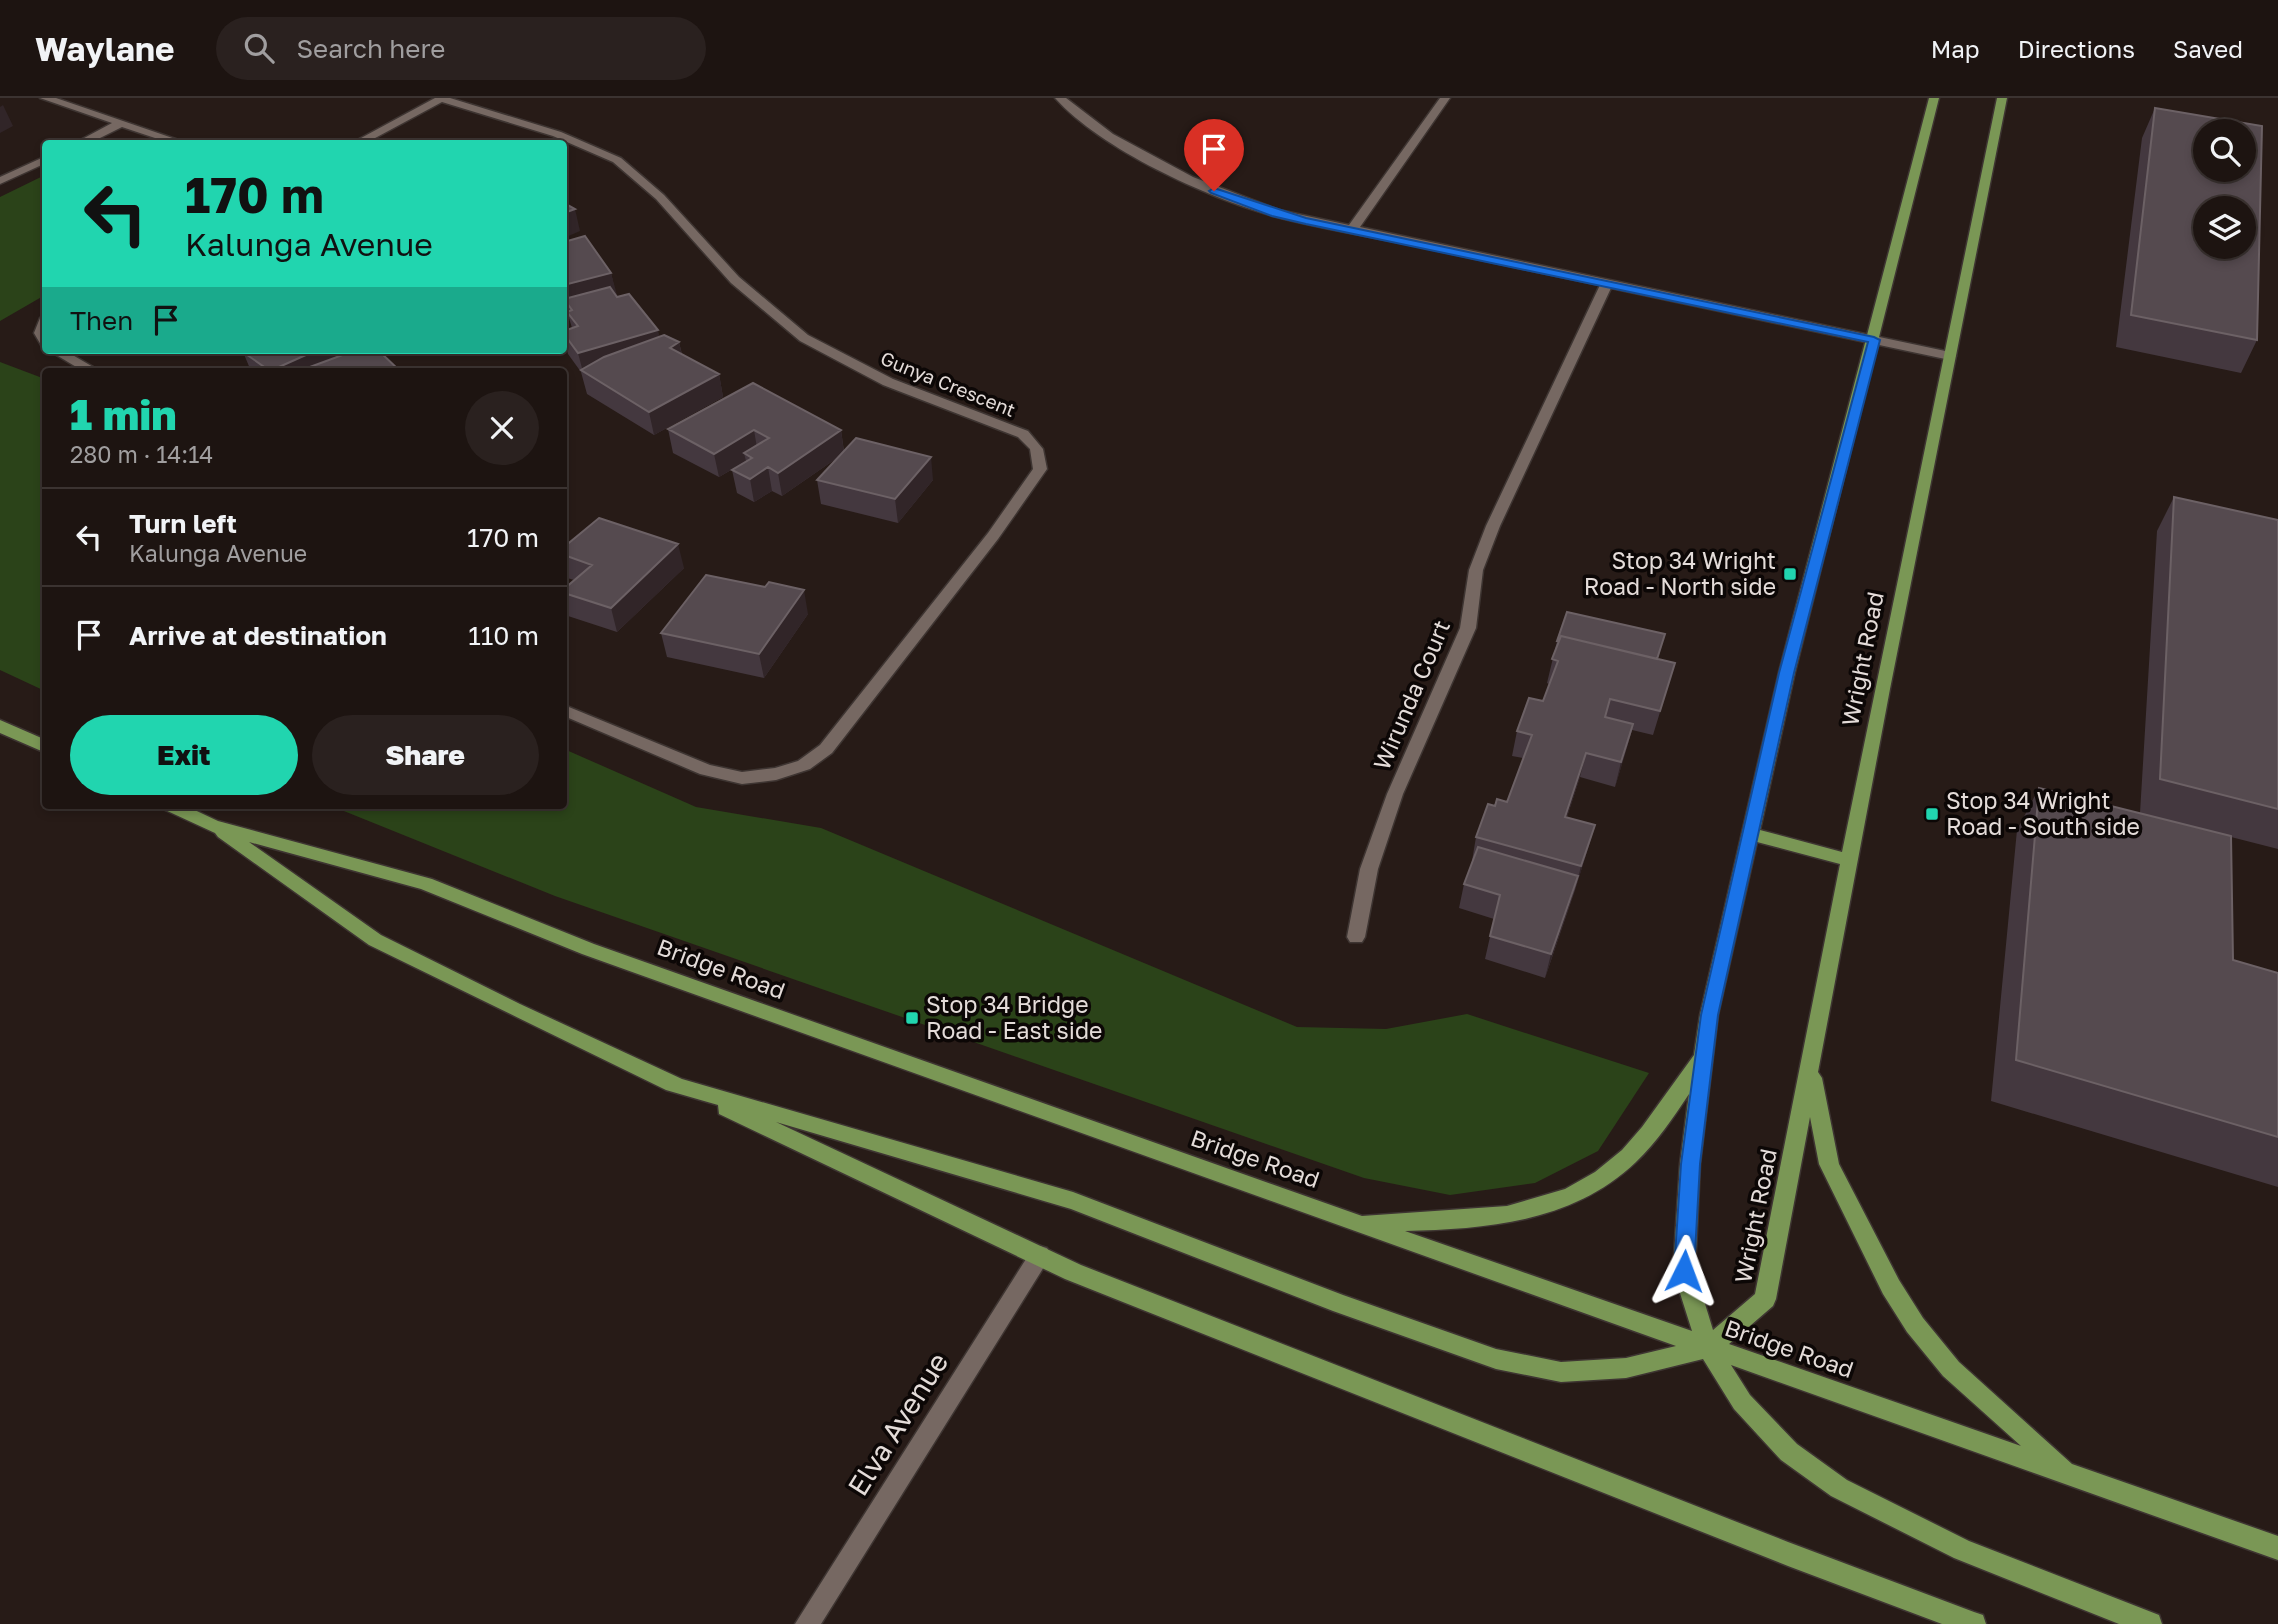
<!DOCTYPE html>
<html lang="en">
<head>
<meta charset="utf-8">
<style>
	:root { --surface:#1d1411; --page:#2a211f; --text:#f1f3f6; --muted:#a09e9f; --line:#3b3331; --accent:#21d5af }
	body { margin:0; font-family:"Golos Text",sans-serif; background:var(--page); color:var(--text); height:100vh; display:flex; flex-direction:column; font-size:26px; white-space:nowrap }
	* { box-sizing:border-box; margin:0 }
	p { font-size:23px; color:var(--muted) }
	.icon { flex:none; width:38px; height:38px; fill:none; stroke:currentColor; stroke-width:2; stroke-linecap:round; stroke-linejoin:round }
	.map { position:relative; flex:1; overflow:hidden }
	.drawer { position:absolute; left:42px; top:270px; width:525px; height:441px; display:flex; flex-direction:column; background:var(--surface); border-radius:7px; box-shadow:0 4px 10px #0003,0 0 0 2px var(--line) }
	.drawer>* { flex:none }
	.guide { position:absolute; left:42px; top:42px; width:525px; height:214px; border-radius:7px; box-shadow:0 4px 10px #0003,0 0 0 2px var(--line); background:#21d5af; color:#111; overflow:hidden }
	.controls { position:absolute; left:2193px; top:21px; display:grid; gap:14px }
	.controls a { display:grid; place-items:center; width:63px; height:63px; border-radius:50%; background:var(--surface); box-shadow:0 4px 10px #0003,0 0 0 2px var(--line); font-size:35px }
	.pin { position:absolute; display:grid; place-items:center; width:60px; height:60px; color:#fff; margin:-72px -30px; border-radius:50% 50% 50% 0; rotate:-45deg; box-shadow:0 0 7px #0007 }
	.pin .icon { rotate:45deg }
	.me { position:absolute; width:77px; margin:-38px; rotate:3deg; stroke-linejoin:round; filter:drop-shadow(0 0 5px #0008) }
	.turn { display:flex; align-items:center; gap:24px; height:147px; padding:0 28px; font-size:32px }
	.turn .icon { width:91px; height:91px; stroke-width:2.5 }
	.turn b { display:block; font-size:49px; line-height:60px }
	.then { display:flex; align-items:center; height:66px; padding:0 28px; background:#0003; gap:14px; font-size:26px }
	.round { display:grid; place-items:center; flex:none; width:74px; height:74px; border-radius:37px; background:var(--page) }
	.headline { display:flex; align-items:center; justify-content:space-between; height:119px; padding:0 28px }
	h1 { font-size:42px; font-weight:800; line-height:52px; color:var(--accent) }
	.cta { display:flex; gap:14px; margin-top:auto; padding:14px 28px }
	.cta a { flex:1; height:80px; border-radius:42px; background:var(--accent); color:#111; font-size:28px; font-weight:800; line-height:80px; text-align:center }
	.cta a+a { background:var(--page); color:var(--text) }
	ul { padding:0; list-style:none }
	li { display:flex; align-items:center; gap:21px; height:98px; padding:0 28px; border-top:2px solid var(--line) }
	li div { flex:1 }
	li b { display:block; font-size:26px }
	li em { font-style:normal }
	header { display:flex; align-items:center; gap:42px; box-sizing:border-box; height:98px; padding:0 35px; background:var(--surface); border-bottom:2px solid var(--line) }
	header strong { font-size:33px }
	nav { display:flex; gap:38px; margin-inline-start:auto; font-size:24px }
	.search { width:490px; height:63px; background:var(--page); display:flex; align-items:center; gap:18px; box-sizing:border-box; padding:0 24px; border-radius:38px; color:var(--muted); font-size:26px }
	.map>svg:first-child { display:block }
	.green { fill:#2b4319 }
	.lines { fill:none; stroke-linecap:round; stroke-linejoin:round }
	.minor-casing { stroke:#3e3532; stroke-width:3 }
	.major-casing { stroke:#3e3532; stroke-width:3 }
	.minor { fill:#766862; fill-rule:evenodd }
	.major { fill:#7a9755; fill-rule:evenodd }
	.wall { fill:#44383f }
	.shaded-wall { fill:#312528 }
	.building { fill:#554a4f; stroke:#6c6165; stroke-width:2; fill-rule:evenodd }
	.route { fill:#1a73e8; stroke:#114b97; stroke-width:2 }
	.poi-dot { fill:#21d5af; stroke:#0c0706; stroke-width:2.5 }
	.labels { text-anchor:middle; stroke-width:7; stroke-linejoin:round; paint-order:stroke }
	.far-street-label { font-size:19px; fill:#e4dcd9; stroke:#0c0706 }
	.poi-label { font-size:23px; fill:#e4dcd9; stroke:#0c0706; text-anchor:start }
	.street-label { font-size:23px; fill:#e4dcd9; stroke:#0c0706 }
	.near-street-label { font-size:28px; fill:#e4dcd9; stroke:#0c0706 }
</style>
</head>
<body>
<header>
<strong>Waylane</strong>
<div class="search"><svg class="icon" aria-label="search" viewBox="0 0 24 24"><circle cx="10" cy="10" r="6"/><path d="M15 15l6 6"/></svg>Search here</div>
<nav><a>Map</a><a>Directions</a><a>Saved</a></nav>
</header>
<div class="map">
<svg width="2278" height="1526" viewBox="0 0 2278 1526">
	<rect width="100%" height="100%" fill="#271b17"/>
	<!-- green -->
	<path class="green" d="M45 77V197L0 223V99Z
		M0 264 45 281V593L0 572Z
		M564 651 696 709 821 730 1297 929 1386 931 1467 916 1649 975 1598 1053 1535 1085 1450 1097 1364 1080 555 798 329 707H564Z"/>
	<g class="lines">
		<defs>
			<path id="minor" d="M40 0H56L190 46H173L122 29 88 46H73L112 25Z
				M435 0H450L561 34 621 60 664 97 739 179 808 237 893 281 1028 333 1043 351 1047 371 998 441 832 655 810 671 776 682 742 686 700 676 564 618V607L710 667 742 674 775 670 798 663 820 647 988 435 1033 371 1030 351 1018 339 883 287 800 243 731 185 656 101 613 64 553 38 442 4 364 46H350Z
				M1055 0H1066L1113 36 1193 79 1279 112 1349 127 1440 0H1450L1360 129 1950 254 1956 258 1950 262 1611 190 1500 428 1483 472 1476 530 1403 696 1378 771 1365 839 1362 844H1350L1347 839 1360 771 1387 696 1460 530 1469 472 1486 428 1600 187C1536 174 1471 160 1407 146 1362 137 1318 130 1273 118 1206 99 1102 52 1055 0Z
				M46 58V65L0 86V79Z
				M46 216V248L41 247 34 235 40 220Z
				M48 252H64L100 273H83Z
				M1040 1148 1047 1150 1051 1157 1047 1164 821 1526H795L1033 1150Z"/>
			<path id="major" d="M1929 0H1939L1795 574 1760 732 1842 754 1997 0H2007L1890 591 1818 974 1822 980 1839 1066 1899 1182 1923 1220 1959 1264 2072 1366 2278 1438V1462L1731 1267 1750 1297 1797 1346 1847 1382 1969 1443 2159 1517 2162 1526H2119L1954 1460 1831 1398 1781 1362 1734 1311 1703 1261 1626 1280 1561 1284 1496 1271 1333 1213 1071 1111 776 1024 1081 1167 1788 1444 1974 1514 1983 1517 1986 1526H1942L1788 1468 1065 1181 719 1016 718 1007 666 992 369 847 218 739 215 735 163 711 161 707H184L218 723 432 781 594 846 1362 1118 1507 1108 1565 1091 1595 1074 1622 1052 1642 1029 1694 957 1700 917 1779 574ZM249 744 421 791 582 856 1676 1248 1626 1260 1561 1264 1496 1251 1343 1197 1073 1094 682 981 520 906 381 837ZM1757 744 1840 766 1755 1196 1713 1232 1695 1173 1700 1066 1718 917ZM1689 996 1680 1066 1673 1173 1692 1233 1405 1133C1488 1131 1573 1124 1636 1064 1657 1044 1673 1020 1689 996ZM1810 1019 1819 1066 1883 1196 1907 1234 1943 1278 2021 1348 1729 1246 1773 1208 1776 1201Z
				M0 622 46 642V655L0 635Z"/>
		</defs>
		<!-- minor casing -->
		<use href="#minor" class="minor-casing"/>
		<!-- major casing -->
		<use href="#major" class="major-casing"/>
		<!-- minor -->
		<use href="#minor" class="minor"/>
		<!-- major -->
		<use href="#major" class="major"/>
	</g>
	<!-- wall -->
	<path class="wall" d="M2155 10 2257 242 2241 275 2116 249 2142 40Z
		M564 144 611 175 616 197 659 239 679 244 682 256 719 276 723 299 654 337 587 296 581 274 568 256 564 241V233L572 230 566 210 564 211Z
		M243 254 400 273H251Z
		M668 331 841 332 844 353 933 382 898 425 821 406 817 382 837 360 782 398 772 393 754 404 737 395 732 372 738 368 719 379 673 355Z
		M2174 399 2278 422V751L2231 739 2233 862 2278 875V1089L1991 1003 2017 732 2039 690 2140 715 2157 433Z
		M564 449 684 470 617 534 568 518 564 503V491L574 482 564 479Z
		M808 516 764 580 667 559 661 535Z
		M1557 543 1675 565 1653 637 1632 632 1615 689 1580 679 1567 719 1595 727 1575 792 1545 880 1485 861 1494 821 1459 810 1464 786 1473 764 1472 763 1476 739 1495 708 1507 704 1523 660 1512 658 1517 633 1543 603 1549 586 1547 585Z"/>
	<!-- shaded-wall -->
	<path class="shaded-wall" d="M3 7 13 28 0 35V9Z
		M575 111 580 133 564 140V115Z
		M611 175 617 197 564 201V187Z
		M658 232 663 255 583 274 578 255Z
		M679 244 684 267 670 250Z
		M317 252H368L330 273H270Z
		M719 276 723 299 654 337 649 314Z
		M754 332 758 356 744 355 746 363 719 379 714 356Z
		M841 332 844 355 782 398 778 375Z
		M931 359 933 382 898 425 895 401Z
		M768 369 772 393 754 404 750 381Z
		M564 390 569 409 564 412Z
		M678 446 684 470 617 534 611 510Z
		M804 492 808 516 764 580 759 556Z
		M1633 626 1627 650 1615 689 1621 664Z
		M1586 655 1580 679 1559 743 1565 719Z
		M1595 727 1588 751 1575 792 1581 768Z
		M1578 778 1571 802 1545 880 1551 856Z"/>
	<!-- building -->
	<path class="building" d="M2155 10 2262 28 2257 242 2131 217ZM2205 33H2244V72H2205ZM2205 110H2244V149H2205Z
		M462 43 469 46H455Z
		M564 105 575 111 564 115Z
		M585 138 611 175 564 187V144Z
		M610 189 617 199 629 196 658 232 578 255 564 236V233L578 228 567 214 572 212 564 201Z
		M664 237 679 244 670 250 719 276 649 314 581 272 604 259Z
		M246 252H317L270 273 243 254Z
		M356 252H378L400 273H299Z
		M753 285 841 332 778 375 768 369 750 381 732 372 752 360 744 355 769 340 754 332 714 356 668 331Z
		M856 340 931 359 895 401 817 382Z
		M2174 399 2278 422V711L2160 681Z
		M599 420 678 446 611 510 564 495V491L592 467 564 457V449Z
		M706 477 765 489 769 484 804 492 759 556 661 535Z
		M1567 514 1665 536 1657 561 1561 538 1559 543H1557Z
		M1561 538 1675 565 1660 613 1610 601 1605 619 1633 626 1621 664 1586 655 1565 719 1595 727 1581 768 1476 739 1488 706 1495 708 1497 701 1507 704 1532 637 1517 633 1529 600 1543 603 1558 563 1552 561Z
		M2039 690 2231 738 2233 862 2278 875V1039L2016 962Z
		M1478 749 1578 778 1551 856 1490 838 1500 797 1464 786Z"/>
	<!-- route -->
	<path class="route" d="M1214 90 1306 120 1874 239 1880 242 1794 575 1718 917 1700 1066 1694 1173 1691 1179 1684 1182 1677 1179 1674 1173 1681 1066 1701 917 1779 575 1868 244 1306 126 1272 118 1211 95 1209 93Z"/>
	<!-- markers -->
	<g class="poi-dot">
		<rect x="1783" y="469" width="14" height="14" rx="3.5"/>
		<rect x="1925" y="709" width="14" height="14" rx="3.5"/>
		<rect x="905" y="913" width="14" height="14" rx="3.5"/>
	</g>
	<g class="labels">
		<!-- far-street labels -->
		<g class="far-street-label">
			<text transform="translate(948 286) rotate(22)" y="7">Gunya Crescent</text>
		</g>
		<!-- poi labels -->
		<g class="poi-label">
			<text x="1776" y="471" text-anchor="end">Stop 34 Wright<tspan x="1776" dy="26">Road - North side</tspan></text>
			<text x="1946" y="711">Stop 34 Wright<tspan x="1946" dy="26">Road - South side</tspan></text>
			<text x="926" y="915">Stop 34 Bridge<tspan x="926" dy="26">Road - East side</tspan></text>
		</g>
		<!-- street labels -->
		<g class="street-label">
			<text transform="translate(1863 561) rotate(-79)" y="8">Wright Road</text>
			<text transform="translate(1412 597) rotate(-67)" y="8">Wirunda Court</text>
			<text transform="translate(721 871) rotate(20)" y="8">Bridge Road</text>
			<text transform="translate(1255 1061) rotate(19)" y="8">Bridge Road</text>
			<text transform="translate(1756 1118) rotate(-79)" y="8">Wright Road</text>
			<text transform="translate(1789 1251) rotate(19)" y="8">Bridge Road</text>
		</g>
		<!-- near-street labels -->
		<g class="near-street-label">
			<text transform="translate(898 1326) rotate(-58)" y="10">Elva Avenue</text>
		</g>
	</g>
</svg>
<div class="controls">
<a><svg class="icon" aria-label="search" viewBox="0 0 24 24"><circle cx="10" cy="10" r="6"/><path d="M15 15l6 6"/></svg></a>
<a><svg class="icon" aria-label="layers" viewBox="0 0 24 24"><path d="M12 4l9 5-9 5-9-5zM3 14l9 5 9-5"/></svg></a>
</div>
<div class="pin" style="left:1214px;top:93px;background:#d93025"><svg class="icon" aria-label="arrive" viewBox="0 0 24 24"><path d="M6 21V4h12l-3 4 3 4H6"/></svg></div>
<svg class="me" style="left:1684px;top:1173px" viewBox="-20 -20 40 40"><path d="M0-17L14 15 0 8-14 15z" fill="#1a73e8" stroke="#fff" stroke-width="4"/></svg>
<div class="guide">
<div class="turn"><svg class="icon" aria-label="left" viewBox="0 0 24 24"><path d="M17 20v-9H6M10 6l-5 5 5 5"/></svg><div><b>170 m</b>Kalunga Avenue</div></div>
<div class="then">Then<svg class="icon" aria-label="arrive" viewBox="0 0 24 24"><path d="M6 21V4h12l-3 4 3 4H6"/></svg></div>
</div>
<section class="drawer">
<div class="headline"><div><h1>1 min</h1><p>280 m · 14:14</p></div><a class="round"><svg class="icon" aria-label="close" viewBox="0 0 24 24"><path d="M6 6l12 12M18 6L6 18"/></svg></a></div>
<ul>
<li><svg class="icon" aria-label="left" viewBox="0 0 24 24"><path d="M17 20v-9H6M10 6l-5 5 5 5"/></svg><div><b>Turn left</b><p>Kalunga Avenue</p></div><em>170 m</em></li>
<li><svg class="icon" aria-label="arrive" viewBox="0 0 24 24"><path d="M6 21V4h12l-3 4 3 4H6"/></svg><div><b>Arrive at destination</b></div><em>110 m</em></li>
</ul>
<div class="cta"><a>Exit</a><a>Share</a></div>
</section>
</div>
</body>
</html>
